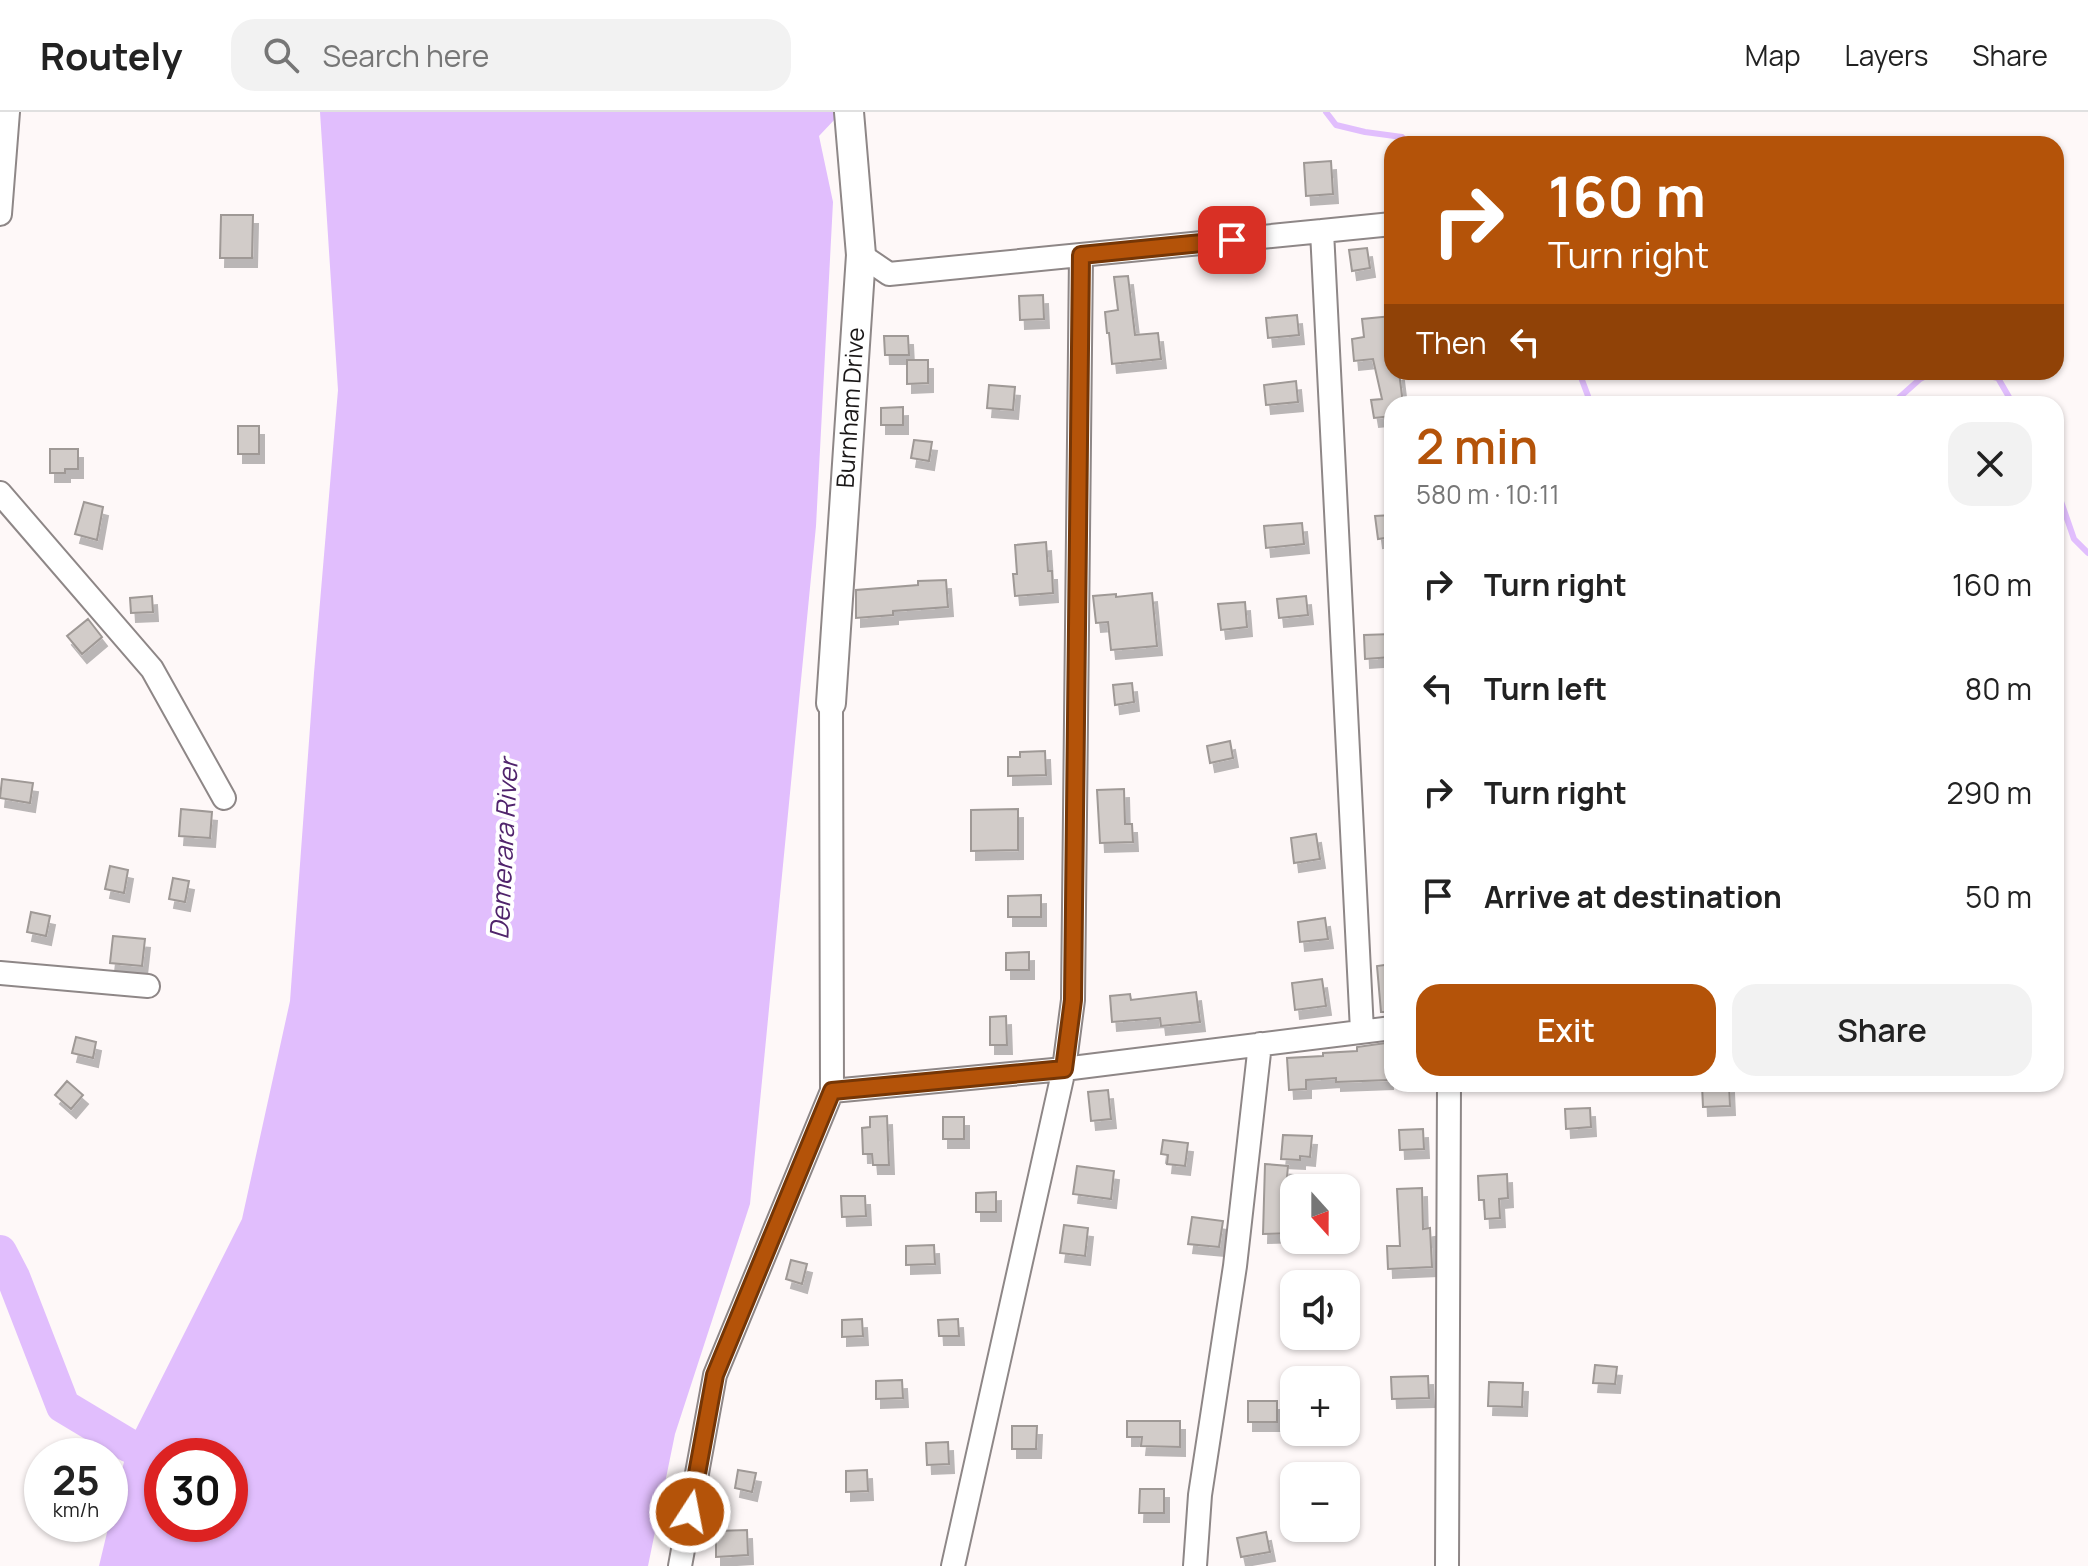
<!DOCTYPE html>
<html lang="en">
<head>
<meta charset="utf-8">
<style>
	:root { --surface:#fff; --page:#f2f2f2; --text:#222; --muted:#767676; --line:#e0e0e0; --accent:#b45309 }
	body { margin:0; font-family:Manrope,sans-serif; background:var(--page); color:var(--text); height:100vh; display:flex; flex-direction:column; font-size:30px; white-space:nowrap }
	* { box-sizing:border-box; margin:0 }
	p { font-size:26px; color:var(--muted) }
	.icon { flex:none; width:44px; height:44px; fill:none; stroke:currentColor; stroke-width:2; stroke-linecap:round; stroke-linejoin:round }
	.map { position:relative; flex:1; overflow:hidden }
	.side { position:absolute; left:1384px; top:284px; width:680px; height:696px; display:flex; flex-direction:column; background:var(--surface); border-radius:24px; box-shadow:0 2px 6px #0004 }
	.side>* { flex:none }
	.banner { position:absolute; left:1384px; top:24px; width:680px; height:244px; border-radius:24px; box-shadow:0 2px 6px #0004; background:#b45309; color:#fff; overflow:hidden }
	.needle { width:52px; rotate:159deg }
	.fabs { position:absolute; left:1280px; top:1062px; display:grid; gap:16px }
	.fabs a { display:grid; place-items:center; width:80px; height:80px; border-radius:16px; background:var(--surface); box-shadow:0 2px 6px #0004; font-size:40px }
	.speed { position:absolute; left:24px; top:1326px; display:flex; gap:16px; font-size:40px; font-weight:700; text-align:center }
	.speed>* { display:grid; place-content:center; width:104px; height:104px; border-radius:50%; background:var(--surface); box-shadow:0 2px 6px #0004; line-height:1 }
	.speed small { font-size:20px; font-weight:400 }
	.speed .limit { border:12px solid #d22; background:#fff; color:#111 }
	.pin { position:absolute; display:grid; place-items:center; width:68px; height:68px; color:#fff; margin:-34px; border-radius:16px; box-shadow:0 4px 12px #0006 }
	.me { position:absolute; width:88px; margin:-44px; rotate:11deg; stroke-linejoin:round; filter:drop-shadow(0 0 6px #0008) }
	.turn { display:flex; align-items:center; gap:28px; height:168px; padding:0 32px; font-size:36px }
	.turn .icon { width:104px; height:104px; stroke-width:2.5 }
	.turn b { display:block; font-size:56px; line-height:68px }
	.then { display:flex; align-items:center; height:76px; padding:0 32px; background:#0003; gap:16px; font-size:30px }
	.round { display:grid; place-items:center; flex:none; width:84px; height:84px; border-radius:24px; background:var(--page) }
	.headline { display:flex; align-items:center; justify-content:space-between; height:136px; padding:0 32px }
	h1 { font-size:48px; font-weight:600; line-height:60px; color:var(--accent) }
	.cta { display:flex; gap:16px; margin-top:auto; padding:16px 32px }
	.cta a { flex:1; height:92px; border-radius:24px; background:var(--accent); color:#fff; font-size:32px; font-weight:600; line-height:92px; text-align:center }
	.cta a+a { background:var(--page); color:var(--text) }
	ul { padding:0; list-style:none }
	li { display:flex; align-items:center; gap:24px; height:104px; padding:0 32px }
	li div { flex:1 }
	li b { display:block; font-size:30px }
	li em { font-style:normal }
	header { display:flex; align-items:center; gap:48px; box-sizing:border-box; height:112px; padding:0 40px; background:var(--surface); border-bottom:2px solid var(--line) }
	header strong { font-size:38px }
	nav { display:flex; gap:44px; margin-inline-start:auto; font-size:28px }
	.search { width:560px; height:72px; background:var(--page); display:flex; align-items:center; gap:20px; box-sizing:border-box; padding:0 28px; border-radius:24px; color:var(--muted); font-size:30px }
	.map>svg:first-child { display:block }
	.water { fill:#e1befd; fill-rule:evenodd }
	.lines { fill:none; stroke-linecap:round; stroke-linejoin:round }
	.stream { stroke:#e1befd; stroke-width:6 }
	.river { stroke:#e1befd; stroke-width:34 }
	.building { fill:#d2ccc9; stroke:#9f9996; stroke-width:2; filter:url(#shadow) }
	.minor-casing { stroke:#8e8787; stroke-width:26 }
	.tertiary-casing { stroke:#8e8787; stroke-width:32 }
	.minor { stroke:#fff; stroke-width:22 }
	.tertiary { stroke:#fff; stroke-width:28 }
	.route-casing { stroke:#753606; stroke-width:20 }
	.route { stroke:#b45309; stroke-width:14 }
	.labels { text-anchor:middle; stroke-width:8; stroke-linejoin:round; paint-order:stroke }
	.street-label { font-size:24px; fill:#1a1717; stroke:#fff }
	.water-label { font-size:26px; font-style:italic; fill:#50246c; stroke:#fff }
</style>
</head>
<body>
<header>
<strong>Routely</strong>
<div class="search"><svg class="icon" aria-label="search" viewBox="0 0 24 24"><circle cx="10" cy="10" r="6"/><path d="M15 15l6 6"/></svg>Search here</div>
<nav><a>Map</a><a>Layers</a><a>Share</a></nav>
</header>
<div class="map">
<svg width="2088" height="1454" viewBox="0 0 2088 1454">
	<defs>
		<filter id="shadow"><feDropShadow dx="5" dy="9" stdDeviation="0" flood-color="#0004"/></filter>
	</defs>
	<rect width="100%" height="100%" fill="#fef8f8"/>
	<!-- water -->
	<path class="water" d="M320 0H836V6L819 24 833 90 816 414 750 1092 675 1322 648 1454H99L128 1333 242 1107 290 889 314 561 338 278ZM162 1344H230V1412H162Z"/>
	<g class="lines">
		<!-- stream -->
		<path class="stream" d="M1326 0 1336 13 1365 20 1402 25 1408 32
			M1579 260 1591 292
			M1971 260 1998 266 2013 292
			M1892 292 1920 267 1934 260
			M2056 375 2074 427 2088 441"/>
		<!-- river -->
		<path class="river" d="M0 1140 13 1165 63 1294 128 1333 162 1347"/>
	</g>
	<!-- building -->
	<path class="building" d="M1331 49 1333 82 1306 84 1304 51Z
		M221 103H253L252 146H220Z
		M1367 136 1370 156 1352 159 1349 138Z
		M1128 164 1135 223 1158 221 1161 247 1112 252 1109 221H1107L1105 200 1118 198 1114 165Z
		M1043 183 1044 207 1020 208 1019 184Z
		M1297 203 1299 223 1268 226 1266 206Z
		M1392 204V260H1399L1403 292H1392V304L1374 306 1371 288 1382 287 1373 247 1354 249 1352 227 1364 225 1362 207Z
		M884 224H908L909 243H885Z
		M907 248H928V271L907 272Z
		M1296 269 1298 290 1266 293 1264 273Z
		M989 273 1015 275 1013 298 987 296Z
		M903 295V313H881V296Z
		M238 314H259V342H238Z
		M914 328 932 330 929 349 911 346Z
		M50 337H78V357H65V361H50Z
		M84 390 103 395 97 428 75 422Z
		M1392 403V425L1378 427 1375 404Z
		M1302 411 1304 432 1266 436 1264 414Z
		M1046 430 1048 459H1052L1053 481 1015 484 1013 462H1017L1015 433Z
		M946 468 948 495 893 499V503L856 506V478L918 473V469Z
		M1152 481 1157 534 1111 538 1108 510 1096 511 1093 484 1116 482V485Z
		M152 484 153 500 131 501 130 486Z
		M1306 484 1308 503 1279 506 1277 487Z
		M1245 490 1247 515 1221 518 1218 492Z
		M88 507 102 525 82 542 67 524Z
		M1392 522V545L1365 547 1364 523Z
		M1132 571 1134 590 1115 593 1113 573Z
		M1230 629 1233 646 1210 651 1207 634Z
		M1045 639 1046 663 1008 664V645H1020V640Z
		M2 667 33 671 30 691 0 686Z
		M1124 677 1125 712H1132L1133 730 1100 731 1097 678Z
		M181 697 212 700 210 726 179 724Z
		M1018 697V738L971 739V698Z
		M1316 722 1320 747 1294 751 1291 726Z
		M110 754 128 758 124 781 105 777Z
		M173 766 189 769 185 790 169 787Z
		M1041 783V805H1008V784Z
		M31 800 50 804 46 824 27 820Z
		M1325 806 1328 827 1300 830 1298 810Z
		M113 824 145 827 142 854 110 851Z
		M1029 840V858H1006V841Z
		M1392 852V900H1381L1377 854Z
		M1322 867 1326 894 1295 898 1292 871Z
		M1196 880 1200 910 1161 914 1160 906 1112 910 1110 884 1130 882 1131 888Z
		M1006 904 1007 933H990V905Z
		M76 925 96 930 93 946 72 941Z
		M1386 931 1388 968 1336 970V966L1306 968V977L1289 978 1287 946 1323 944V941L1357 939V935Z
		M67 969 83 983 71 997 55 983Z
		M1729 972 1730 994 1703 995 1702 973Z
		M1108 978 1111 1007 1091 1009 1088 980Z
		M1590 996 1591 1015 1566 1017 1565 997Z
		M887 1004 889 1053H873L872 1042H863L862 1016 870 1015V1005Z
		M943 1005H964V1027H943Z
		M1423 1017 1424 1037 1400 1038 1399 1018Z
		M1283 1023 1312 1024 1310 1045 1300 1044V1048L1281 1047Z
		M1163 1028 1188 1031 1185 1054 1167 1052 1168 1043 1161 1042Z
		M1265 1052 1288 1054 1284 1098H1294V1121L1263 1122Z
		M1077 1054 1114 1059 1111 1087 1073 1082Z
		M1507 1062 1508 1086 1499 1087 1500 1106 1485 1107 1484 1088H1479L1478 1064Z
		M1422 1076 1423 1117 1430 1116 1432 1155 1388 1157 1387 1134H1400L1397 1077Z
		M996 1080V1100H976V1081Z
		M841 1084H865L866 1104 842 1105Z
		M1192 1105 1223 1109 1219 1135 1188 1132Z
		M1064 1113 1088 1116 1085 1144 1060 1141Z
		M934 1133 935 1152 906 1153V1134Z
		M791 1148 807 1152 802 1172 786 1167Z
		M862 1207 863 1224 842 1225V1208Z
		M958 1207 959 1224H939L938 1208Z
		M1595 1253 1617 1255 1615 1272 1593 1271Z
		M1428 1264 1429 1286 1392 1287 1391 1265Z
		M902 1268 903 1286 876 1287V1269Z
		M1489 1270 1523 1271 1522 1295 1488 1294Z
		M1248 1289H1277V1310H1248Z
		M1127 1309H1180V1335L1141 1334 1142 1325H1127Z
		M1012 1314H1037L1036 1337H1012Z
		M948 1330 949 1352 927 1353 926 1331Z
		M738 1358 756 1361 752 1380 735 1376Z
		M867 1358 868 1379 846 1380V1359Z
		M1140 1377H1164V1401H1139Z
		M747 1418 748 1443 716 1445V1419Z
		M1266 1420 1270 1440 1241 1445 1237 1426Z"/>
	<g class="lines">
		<defs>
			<path id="minor" d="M0 102 8 0
				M1322 119 1392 112
				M861 143 889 162 1322 119 1362 919
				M0 381 152 557 224 686
				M831 591 832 979
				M0 861 148 874
				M680 1454 715 1263 832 979 1064 957 1392 916
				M953 1454 1064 957 1073 888 1081 143
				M1195 1454 1200 1383 1235 1154 1260 932
				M1447 1454 1449 972"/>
			<g id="tertiary">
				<path id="s1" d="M831 591 861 143 849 0"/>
			</g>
		</defs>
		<!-- minor casing -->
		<use href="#minor" class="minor-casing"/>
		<!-- tertiary casing -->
		<use href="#tertiary" class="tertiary-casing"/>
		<!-- minor -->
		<use href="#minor" class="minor"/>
		<!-- tertiary -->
		<use href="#tertiary" class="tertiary"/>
	</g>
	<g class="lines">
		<defs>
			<path id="route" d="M690 1400 715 1263 832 979 1064 957 1073 888 1081 143 1232 128"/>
		</defs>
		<!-- route casing -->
		<use href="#route" class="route-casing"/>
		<!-- route -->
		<use href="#route" class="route"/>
	</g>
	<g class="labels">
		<!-- street labels -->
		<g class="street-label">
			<text dy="8" stroke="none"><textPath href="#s1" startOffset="296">Burnham Drive</textPath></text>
		</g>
		<!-- water labels -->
		<g class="water-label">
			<text transform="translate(504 737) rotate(-87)" y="9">Demerara River</text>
		</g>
	</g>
</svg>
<div class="fabs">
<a><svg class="needle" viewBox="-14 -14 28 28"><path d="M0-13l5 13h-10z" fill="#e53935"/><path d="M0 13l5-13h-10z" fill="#767676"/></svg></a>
<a><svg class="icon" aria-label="sound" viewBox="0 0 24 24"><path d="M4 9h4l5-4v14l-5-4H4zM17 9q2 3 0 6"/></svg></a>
<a>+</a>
<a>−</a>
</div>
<div class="speed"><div>25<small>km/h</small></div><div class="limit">30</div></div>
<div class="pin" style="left:1232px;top:128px;background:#d93025"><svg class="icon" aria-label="arrive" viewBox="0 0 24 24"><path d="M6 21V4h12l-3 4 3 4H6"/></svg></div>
<svg class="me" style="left:690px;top:1400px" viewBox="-20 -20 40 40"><circle r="17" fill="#b45309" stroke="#fff" stroke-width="3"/><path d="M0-11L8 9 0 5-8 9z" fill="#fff"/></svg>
<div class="banner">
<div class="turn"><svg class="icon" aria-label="right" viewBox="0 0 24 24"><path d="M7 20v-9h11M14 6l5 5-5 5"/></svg><div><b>160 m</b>Turn right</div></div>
<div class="then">Then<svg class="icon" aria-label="left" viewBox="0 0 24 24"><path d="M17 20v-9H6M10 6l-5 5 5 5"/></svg></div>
</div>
<section class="side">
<div class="headline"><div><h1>2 min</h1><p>580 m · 10:11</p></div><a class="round"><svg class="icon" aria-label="close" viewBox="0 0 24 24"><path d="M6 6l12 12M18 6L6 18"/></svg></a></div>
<ul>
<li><svg class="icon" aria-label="right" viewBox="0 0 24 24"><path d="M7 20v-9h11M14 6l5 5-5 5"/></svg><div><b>Turn right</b></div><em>160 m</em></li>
<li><svg class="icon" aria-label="left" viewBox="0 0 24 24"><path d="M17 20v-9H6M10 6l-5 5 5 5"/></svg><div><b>Turn left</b></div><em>80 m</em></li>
<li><svg class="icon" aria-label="right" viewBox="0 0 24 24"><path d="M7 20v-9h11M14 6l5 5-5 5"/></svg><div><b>Turn right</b></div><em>290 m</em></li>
<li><svg class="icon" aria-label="arrive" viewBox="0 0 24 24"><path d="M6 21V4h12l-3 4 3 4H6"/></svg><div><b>Arrive at destination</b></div><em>50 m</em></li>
</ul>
<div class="cta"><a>Exit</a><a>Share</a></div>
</section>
</div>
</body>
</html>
